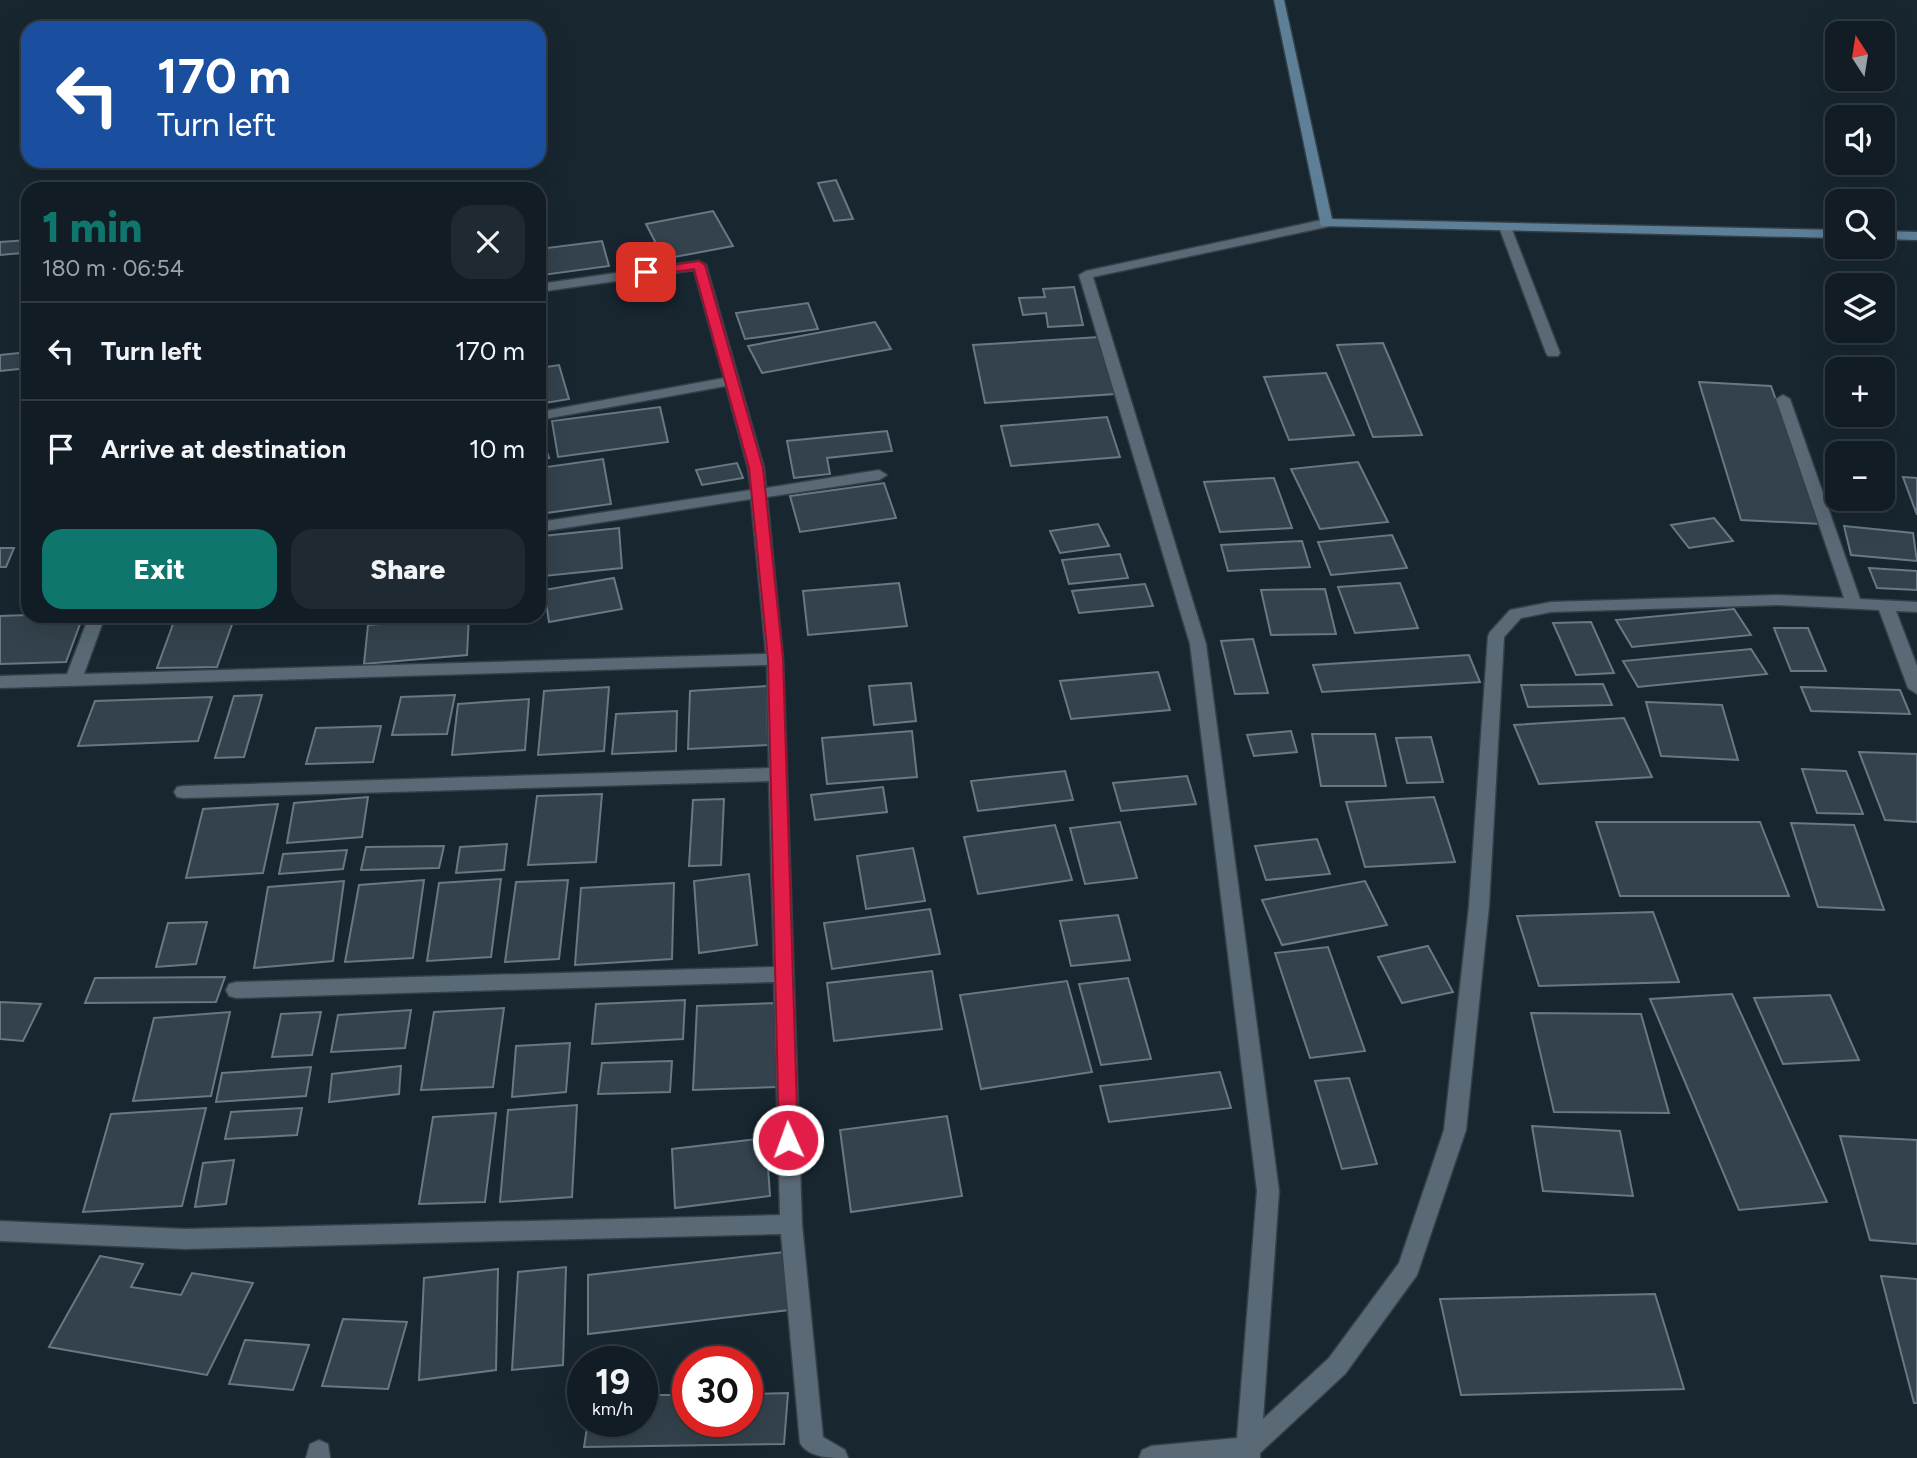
<!DOCTYPE html>
<html lang="en">
<head>
<meta charset="utf-8">
<style>
	:root { --surface:#121c24; --page:#1f2931; --text:#f1f3f6; --muted:#9ca1a6; --line:#313a41; --accent:#0f766e }
	body { margin:0; font-family:Figtree,sans-serif; background:var(--page); color:var(--text); height:100vh; display:flex; flex-direction:column; font-size:26px; white-space:nowrap }
	* { box-sizing:border-box; margin:0 }
	p { font-size:23px; color:var(--muted) }
	.icon { flex:none; width:38px; height:38px; fill:none; stroke:currentColor; stroke-width:2; stroke-linecap:round; stroke-linejoin:round }
	.map { position:relative; flex:1; overflow:hidden }
	.sheet { position:absolute; left:21px; top:182px; width:525px; height:441px; display:flex; flex-direction:column; background:var(--surface); border-radius:21px; box-shadow:0 7px 28px #0002,0 0 0 2px var(--line) }
	.sheet>* { flex:none }
	.hud { position:absolute; left:21px; top:21px; width:525px; height:147px; border-radius:21px; box-shadow:0 7px 28px #0002,0 0 0 2px var(--line); background:#1a4fa0; color:#fff; overflow:hidden }
	.needle { width:46px; rotate:348deg }
	.fabs { position:absolute; left:1825px; top:21px; display:grid; gap:14px }
	.fabs a { display:grid; place-items:center; width:70px; height:70px; border-radius:14px; background:var(--surface); box-shadow:0 7px 28px #0002,0 0 0 2px var(--line); font-size:35px }
	.speed { position:absolute; left:567px; top:1346px; display:flex; gap:14px; font-size:35px; font-weight:700; text-align:center }
	.speed>* { display:grid; place-content:center; width:91px; height:91px; border-radius:50%; background:var(--surface); box-shadow:0 7px 28px #0002,0 0 0 2px var(--line); line-height:1 }
	.speed small { font-size:18px; font-weight:400 }
	.speed .limit { border:10px solid #d22; background:#fff; color:#111 }
	.pin { position:absolute; display:grid; place-items:center; width:60px; height:60px; color:#fff; margin:-30px; border-radius:14px; box-shadow:0 4px 10px #0006 }
	.me { position:absolute; width:77px; margin:-38px; rotate:358deg; stroke-linejoin:round; filter:drop-shadow(0 0 5px #0008) }
	.turn { display:flex; align-items:center; gap:24px; height:147px; padding:0 21px; font-size:32px }
	.turn .icon { width:91px; height:91px; stroke-width:2.5 }
	.turn b { display:block; font-size:49px; line-height:60px }
	.round { display:grid; place-items:center; flex:none; width:74px; height:74px; border-radius:21px; background:var(--page) }
	.overview { display:flex; align-items:center; justify-content:space-between; height:119px; padding:0 21px }
	h1 { font-size:42px; font-weight:800; line-height:52px; color:var(--accent) }
	.button { display:flex; gap:14px; margin-top:auto; padding:14px 21px }
	.button a { flex:1; height:80px; border-radius:21px; background:var(--accent); color:#fff; font-size:28px; font-weight:800; line-height:80px; text-align:center }
	.button a+a { background:var(--page); color:var(--text) }
	ul { padding:0; list-style:none }
	li { display:flex; align-items:center; gap:21px; height:98px; padding:0 21px; border-top:2px solid var(--line) }
	li div { flex:1 }
	li b { display:block; font-size:26px }
	li em { font-style:normal }
	.map>svg:first-child { display:block }
	.building { fill:#33424d; stroke:#687885; stroke-width:2 }
	.lines { fill:none; stroke-linecap:round; stroke-linejoin:round }
	.street-casing { stroke:#344048; stroke-width:3 }
	.secondary-casing { stroke:#344048; stroke-width:3 }
	.street { fill:#596975; fill-rule:evenodd }
	.secondary { fill:#5d7f98; fill-rule:evenodd }
	.route { fill:#e11d48; stroke:#92132f; stroke-width:2 }
</style>
</head>
<body>
<div class="map">
<svg width="1917" height="1458" viewBox="0 0 1917 1458">
	<rect width="100%" height="100%" fill="#182630"/>
	<!-- building -->
	<path class="building" d="M836 180 853 219 834 221 818 183Z
		M713 211 733 246 664 259 646 224Z
		M27 240 22 253 0 255V242Z
		M602 241 609 266 543 275 539 249Z
		M1074 287 1083 325 1048 327 1046 313 1023 315 1019 298 1045 297 1043 289Z
		M808 303 818 329 745 339 736 313Z
		M875 322 891 349 762 373 748 346Z
		M1099 337 1115 394 985 403 973 345Z
		M1383 343 1422 435 1373 437 1337 345Z
		M28 352V368L0 371V355Z
		M559 365 569 399 539 404V368Z
		M1326 373 1354 435 1289 440 1264 377Z
		M1699 382 1771 386 1820 524 1741 520Z
		M660 407 668 442 558 457 552 421Z
		M1107 417 1120 457 1011 466 1001 426Z
		M539 429 549 458 539 460Z
		M887 431 892 451 827 458 830 474 794 478 787 441Z
		M603 459 611 504 539 514V468Z
		M1358 462 1388 522 1320 529 1291 469Z
		M737 463 743 478 702 485 696 470Z
		M1903 477 1917 478V515Z
		M1274 478 1292 528 1220 532 1204 482Z
		M884 483 896 518 800 532 790 496Z
		M1714 518 1733 541 1689 548 1671 525Z
		M1098 524 1109 546 1060 553 1050 531Z
		M1844 526 1913 533 1917 561 1851 555Z
		M619 528 622 568 544 576 543 536Z
		M1392 535 1407 568 1331 575 1318 542Z
		M1302 541 1310 567 1228 571 1221 545Z
		M0 548H14L6 567H0Z
		M1120 554 1128 578 1069 584 1062 560Z
		M1869 568 1917 571V590L1877 588Z
		M614 578 622 609 549 622 544 590Z
		M899 583 907 626 808 635 803 591Z
		M1400 583 1418 628 1355 633 1338 587Z
		M1145 584 1153 606 1079 613 1072 591Z
		M1325 589 1336 634 1271 635 1261 590Z
		M1734 609 1751 635 1632 647 1616 620Z
		M28 615 83 616 66 662 0 664V616Z
		M176 616H235L217 667 157 668Z
		M469 616 467 655 364 664 368 625Z
		M1591 622 1614 673 1576 675 1553 623Z
		M1774 628H1808L1826 671H1791Z
		M1253 639 1268 693 1235 694 1221 641Z
		M1751 649 1767 674 1638 687 1623 661Z
		M1469 655 1480 682 1322 692 1313 665Z
		M1158 672 1170 710 1071 719 1060 681Z
		M911 683 916 721 874 725 869 686Z
		M1603 684 1612 705 1528 707 1521 685Z
		M767 686 768 745 688 749 690 691Z
		M609 687 604 751 538 755 544 691Z
		M1801 687 1900 690 1910 714 1811 711Z
		M262 695 244 757 215 758 234 696Z
		M455 695 447 734 392 735 401 697Z
		M212 697 198 741 78 746 95 701Z
		M529 699 525 750 452 755 458 704Z
		M1646 702 1722 705 1738 760 1661 756Z
		M677 711 676 751 612 754 616 714Z
		M1624 718 1652 777 1539 784 1514 725Z
		M381 726 373 762 306 764 316 728Z
		M912 731 917 777 827 784 822 738Z
		M1291 731 1297 752 1254 756 1247 735Z
		M1312 734H1375L1386 786H1321Z
		M1431 737 1443 782 1407 783 1396 738Z
		M1859 752 1917 754V822L1885 820Z
		M1802 769 1846 771 1863 814 1817 813Z
		M1065 771 1073 800 978 811 971 781Z
		M1187 776 1196 804 1121 811 1113 783Z
		M883 787 887 812 815 820 811 795Z
		M602 794 596 862 528 865 537 796Z
		M368 797 362 837 287 843 294 803Z
		M1434 797 1455 862 1365 867 1346 802Z
		M724 799 721 865 689 866 693 800Z
		M278 804 263 873 186 878 203 809Z
		M1120 822 1137 878 1085 884 1070 828Z
		M1596 822H1760L1789 896H1620Z
		M1791 823 1854 825 1884 910 1818 907Z
		M1055 825 1072 880 978 894 964 837Z
		M1317 839 1330 874 1266 880 1255 846Z
		M507 844 504 870 456 873 460 847Z
		M444 846 439 868 361 870 366 847Z
		M913 848 925 901 866 909 857 856Z
		M347 850 343 869 279 874 283 854Z
		M749 874 757 945 699 953 694 881Z
		M501 879 491 957 427 961 439 883Z
		M424 880 413 958 345 962 359 885Z
		M568 880 559 959 505 962 516 882Z
		M344 881 333 961 254 968 268 887Z
		M1365 881 1387 925 1282 945 1262 900Z
		M674 883 672 959 575 965 581 888Z
		M930 909 940 954 832 969 824 923Z
		M1653 912 1679 982 1539 986 1517 916Z
		M1118 915 1130 960 1071 966 1060 921Z
		M207 922 196 964 156 967 168 923Z
		M1428 946 1453 992 1402 1003 1378 957Z
		M1328 947 1365 1051 1310 1058 1275 953Z
		M932 971 942 1029 834 1041 827 983Z
		M225 977 216 1002 85 1003 95 978Z
		M1128 978 1151 1059 1101 1065 1079 984Z
		M1067 981 1092 1072 981 1089 960 995Z
		M1732 994 1827 1202 1739 1210 1650 999Z
		M1830 995 1859 1060 1783 1064 1754 998Z
		M685 1000 683 1039 592 1044 596 1004Z
		M0 1002 41 1004 23 1041 0 1039Z
		M779 1003 777 1087 693 1090 697 1006Z
		M504 1008 493 1087 421 1090 434 1012Z
		M411 1010 405 1048 331 1052 338 1015Z
		M230 1012 211 1096 133 1101 154 1018Z
		M321 1012 312 1055 272 1057 281 1014Z
		M1531 1013 1641 1014 1669 1113 1554 1112Z
		M570 1043 566 1092 512 1097 516 1046Z
		M672 1061 670 1092 598 1094 602 1063Z
		M401 1066 399 1094 329 1102 332 1074Z
		M311 1067 306 1096 216 1102 222 1073Z
		M1220 1072 1231 1108 1109 1122 1100 1086Z
		M1349 1078 1377 1164 1342 1169 1315 1081Z
		M577 1105 572 1197 500 1202 508 1110Z
		M206 1108 182 1206 83 1212 111 1114Z
		M302 1108 297 1135 225 1139 231 1112Z
		M496 1113 485 1202 419 1204 433 1117Z
		M947 1116 962 1196 851 1212 840 1130Z
		M1532 1126 1620 1131 1633 1196 1543 1191Z
		M1840 1136 1917 1140V1244L1870 1240Z
		M766 1138 770 1196 675 1208 672 1149Z
		M234 1160 226 1204 195 1207 203 1163Z
		M784 1252 789 1310 588 1334V1275Z
		M100 1256 143 1264 131 1287 181 1295 192 1273 253 1283 207 1375 49 1347Z
		M566 1267 563 1365 512 1370 518 1272Z
		M498 1269 496 1370 419 1380 424 1278Z
		M1881 1276 1917 1279V1403H1914Z
		M1655 1294 1684 1389 1461 1395 1440 1299Z
		M343 1319 407 1322 388 1389 322 1386Z
		M245 1340 309 1345 293 1390 229 1384Z
		M788 1393 784 1444 584 1447 588 1421H642V1395H688V1421H747V1394Z"/>
	<g class="lines">
		<defs>
			<path id="street" d="M1326 219 1332 223 1331 226 1093 277 1206 644 1279 1191 1263 1419 1329 1358 1399 1263 1444 1130 1469 906 1488 636 1490 632 1510 610 1551 602 1778 595 1844 598 1776 399 1783 395 1790 399 1860 599 1917 602V612L1896 611 1917 666V694L1908 688 1879 610 1778 605 1551 612 1521 618 1504 637 1489 906 1466 1130 1417 1275 1345 1374 1260 1453V1458H1139L1142 1450 1151 1446 1237 1438 1257 1191 1190 644 1079 275 1086 271Z
				M1505 223 1511 227 1560 353 1558 356H1548L1546 353 1499 227Z
				M699 261 706 265 764 468 766 488 879 470 887 475 879 480 767 497 783 659 802 1224 823 1437 845 1450 848 1458C830 1458 809 1458 800 1443L781 1234 185 1249 0 1241V1221L185 1229 780 1215 774 982 236 998 229 996 226 990 229 984 236 982 774 967 769 781 183 798 177 797 174 792 177 787 183 786 769 768 767 665 0 688V676L67 674 89 616H105L84 674 766 654 751 499 539 532V522L751 490 748 468 726 386 539 420V412L724 378 694 270 539 292V284Z
				M319 1440 328 1444 330 1458H306L310 1444Z"/>
			<path id="secondary" d="M1274 0H1284L1332 219 1838 230V238L1321 226Z
				M1883 231 1917 232V240L1883 239Z"/>
		</defs>
		<!-- street casing -->
		<use href="#street" class="street-casing"/>
		<!-- secondary casing -->
		<use href="#secondary" class="secondary-casing"/>
		<!-- street -->
		<use href="#street" class="street"/>
		<!-- secondary -->
		<use href="#secondary" class="secondary"/>
	</g>
	<!-- route -->
	<path class="route" d="M699 261 705 265 763 468 783 659 798 1140 795 1146 788 1149 782 1146 779 1140 768 659 749 468 694 269 646 276 640 272 646 269Z"/>
</svg>
<div class="fabs">
<a><svg class="needle" viewBox="-14 -14 28 28"><path d="M0-13l5 13h-10z" fill="#e53935"/><path d="M0 13l5-13h-10z" fill="#9ca1a6"/></svg></a>
<a><svg class="icon" aria-label="sound" viewBox="0 0 24 24"><path d="M4 9h4l5-4v14l-5-4H4zM17 9q2 3 0 6"/></svg></a>
<a><svg class="icon" aria-label="search" viewBox="0 0 24 24"><circle cx="10" cy="10" r="6"/><path d="M15 15l6 6"/></svg></a>
<a><svg class="icon" aria-label="layers" viewBox="0 0 24 24"><path d="M12 4l9 5-9 5-9-5zM3 14l9 5 9-5"/></svg></a>
<a>+</a>
<a>−</a>
</div>
<div class="speed"><div>19<small>km/h</small></div><div class="limit">30</div></div>
<div class="pin" style="left:646px;top:272px;background:#d93025"><svg class="icon" aria-label="arrive" viewBox="0 0 24 24"><path d="M6 21V4h12l-3 4 3 4H6"/></svg></div>
<svg class="me" style="left:788px;top:1140px" viewBox="-20 -20 40 40"><circle r="17" fill="#e11d48" stroke="#fff" stroke-width="3"/><path d="M0-11L8 9 0 5-8 9z" fill="#fff"/></svg>
<div class="hud">
<div class="turn"><svg class="icon" aria-label="left" viewBox="0 0 24 24"><path d="M17 20v-9H6M10 6l-5 5 5 5"/></svg><div><b>170 m</b>Turn left</div></div>
</div>
<section class="sheet">
<div class="overview"><div><h1>1 min</h1><p>180 m · 06:54</p></div><a class="round"><svg class="icon" aria-label="close" viewBox="0 0 24 24"><path d="M6 6l12 12M18 6L6 18"/></svg></a></div>
<ul>
<li><svg class="icon" aria-label="left" viewBox="0 0 24 24"><path d="M17 20v-9H6M10 6l-5 5 5 5"/></svg><div><b>Turn left</b></div><em>170 m</em></li>
<li><svg class="icon" aria-label="arrive" viewBox="0 0 24 24"><path d="M6 21V4h12l-3 4 3 4H6"/></svg><div><b>Arrive at destination</b></div><em>10 m</em></li>
</ul>
<div class="button"><a>Exit</a><a>Share</a></div>
</section>
</div>
</body>
</html>
